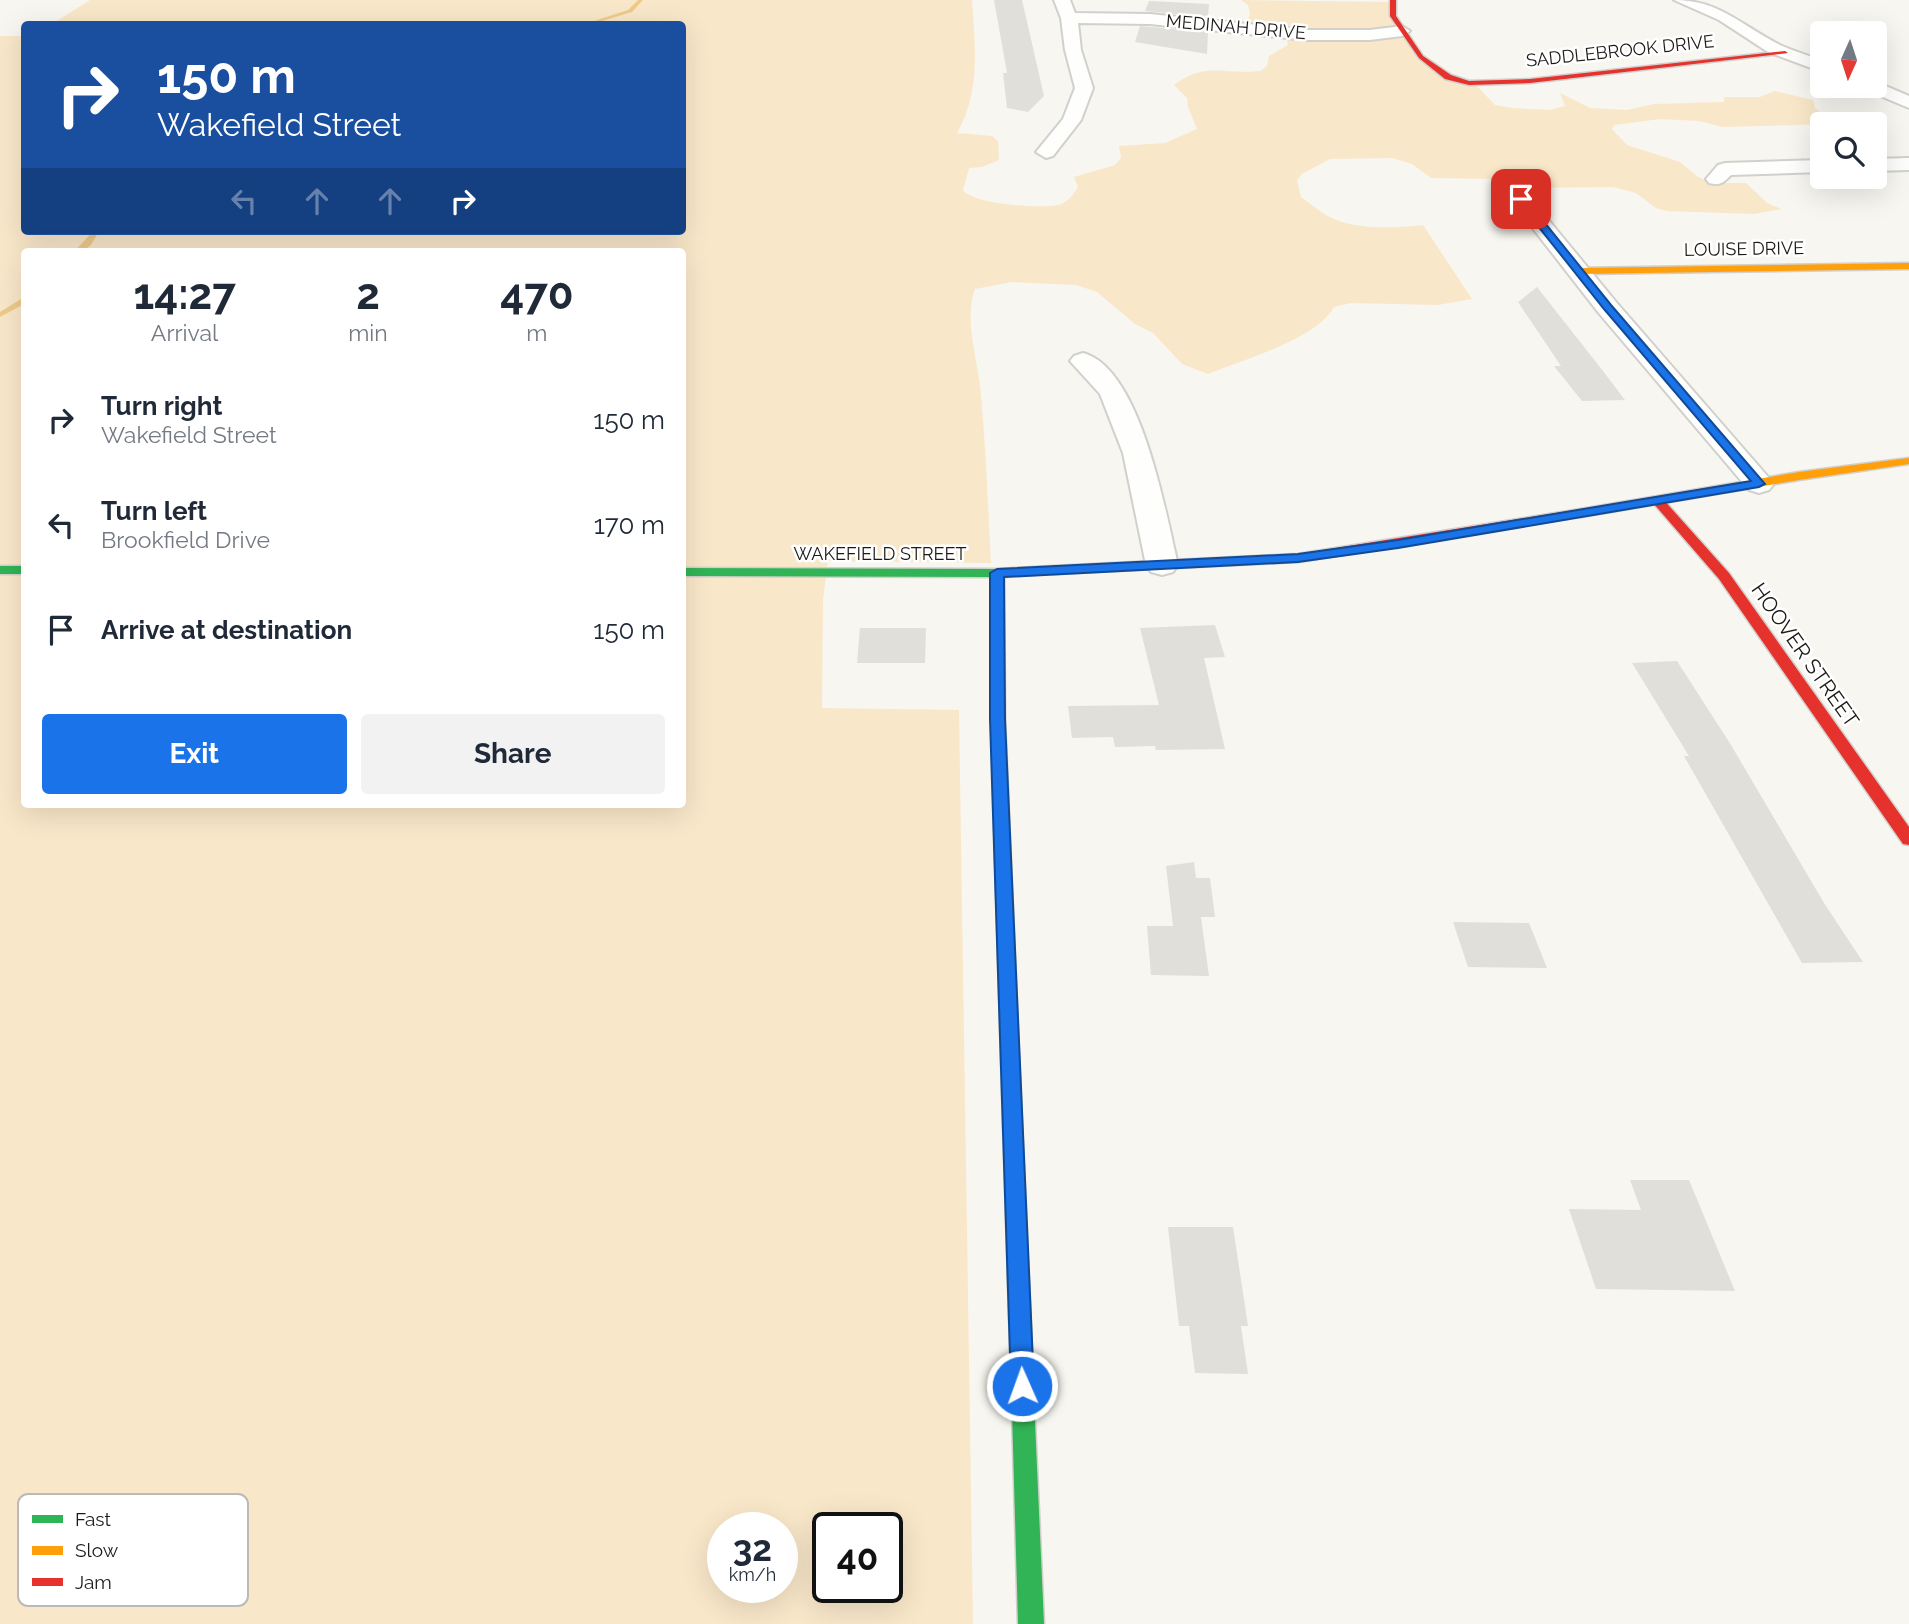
<!DOCTYPE html>
<html lang="en">
<head>
<meta charset="utf-8">
<style>
	:root { --surface:#fff; --page:#f2f2f3; --text:#1f2937; --muted:#747a83; --accent:#1a73e8 }
	body { margin:0; font-family:Raleway,sans-serif; background:var(--page); color:var(--text); height:100vh; display:flex; flex-direction:column; font-size:26px; white-space:nowrap }
	* { box-sizing:border-box; margin:0 }
	p { font-size:23px; color:var(--muted) }
	.icon { flex:none; width:38px; height:38px; fill:none; stroke:currentColor; stroke-width:2; stroke-linecap:round; stroke-linejoin:round }
	.map { position:relative; flex:1; overflow:hidden }
	.side { position:absolute; left:21px; top:248px; width:665px; height:560px; display:flex; flex-direction:column; background:var(--surface); border-radius:7px; box-shadow:0 7px 28px #0002 }
	.side>* { flex:none }
	.hud { position:absolute; left:21px; top:21px; width:665px; height:214px; border-radius:7px; box-shadow:0 7px 28px #0002; background:#1a4fa0; color:#fff; overflow:hidden }
	.needle { width:46px; rotate:183deg }
	.fabs { position:absolute; left:1810px; top:21px; display:grid; gap:14px }
	.fabs a { display:grid; place-items:center; width:77px; height:77px; border-radius:7px; background:var(--surface); box-shadow:0 7px 28px #0002; font-size:35px }
	.speed { position:absolute; left:707px; top:1512px; display:flex; gap:14px; font-size:35px; font-weight:700; text-align:center }
	.speed>* { display:grid; place-content:center; width:91px; height:91px; border-radius:50%; background:var(--surface); box-shadow:0 7px 28px #0002; line-height:1 }
	.speed small { font-size:18px; font-weight:400 }
	.speed .limit { border:4px solid #111; border-radius:10px; background:#fff; color:#111 }
	.pin { position:absolute; display:grid; place-items:center; width:60px; height:60px; color:#fff; margin:-30px; border-radius:14px; box-shadow:0 4px 10px #0006 }
	.me { position:absolute; width:77px; margin:-38px; rotate:358deg; stroke-linejoin:round; filter:drop-shadow(0 0 5px #0008) }
	.turn { display:flex; align-items:center; gap:24px; height:147px; padding:0 21px; font-size:32px }
	.turn .icon { width:91px; height:91px; stroke-width:2.5 }
	.turn b { display:block; font-size:49px; line-height:60px }
	.lanes { display:flex; align-items:center; height:66px; padding:0 21px; background:#0003; justify-content:center; gap:35px; direction:ltr }
	.lanes .off { opacity:.35 }
	.eta { display:flex; justify-content:space-evenly; align-items:center; height:119px; text-align:center }
	.eta b { font-size:42px; font-weight:700; line-height:49px }
	.button { display:flex; gap:14px; margin-top:auto; padding:14px 21px }
	.button a { flex:1; height:80px; border-radius:7px; background:var(--accent); color:#fff; font-size:28px; font-weight:700; line-height:80px; text-align:center }
	.button a+a { background:var(--page); color:var(--text) }
	ul { padding:0; list-style:none }
	li { display:flex; align-items:center; gap:21px; height:105px; padding:0 21px }
	li div { flex:1 }
	li b { display:block; font-size:26px }
	li em { font-style:normal }
	.map>svg:first-child { display:block }
	.green { fill:#f9e7c9; fill-rule:evenodd }
	.lines { fill:none; stroke-linecap:round; stroke-linejoin:round }
	.stream { fill:#eecb8b; fill-rule:evenodd }
	.building { fill:#e1dfda }
	.street-casing { stroke:#d2d0cc; stroke-width:4 }
	.fast-casing { stroke:#d2d0cc; stroke-width:3 }
	.slow-casing { stroke:#d2d0cc; stroke-width:3 }
	.jam-casing { stroke:#d2d0cc; stroke-width:3 }
	.street { fill:#fefefd; fill-rule:evenodd }
	.fast { fill:#30b455; fill-rule:evenodd }
	.slow { fill:#ff9f0a; fill-rule:evenodd }
	.jam { fill:#e5322d; fill-rule:evenodd }
	.route { fill:#1a73e8; stroke:#114b97; stroke-width:2 }
	.labels { text-anchor:middle; stroke-width:5; stroke-linejoin:round; paint-order:stroke }
	.far-street-label { font-size:18px; fill:#1c1a17; stroke:#fff }
	.street-label { font-size:21px; fill:#1c1a17; stroke:#fff }
	.key { fill:#fff; stroke:#bbbab9; stroke-width:2 }
	.key-label { font-size:19px; fill:#1c1a17 }
</style>
</head>
<body>
<div class="map">
<svg width="1909" height="1624" viewBox="0 0 1909 1624">
	<rect width="100%" height="100%" fill="#f8f6f0"/>
	<!-- green -->
	<path class="green" d="M90 0H972C975 46 981 91 957 133L992 136 998 141 999 160 982 167 969 168 963 190C972 204 1041 209 1059 205 1068 202 1073 195 1078 187L1074 177 1115 165 1121 158 1119 146 1165 143 1197 129 1188 107 1187 98 1174 85C1206 61 1223 75 1260 71L1267 66 1269 56 1288 45 1285 32 1244 27 1250 14 1248 5 1241 0 1389 2 1429 65 1476 85 1495 105 1512 108 1550 110 1565 106 1560 93 1590 108 1627 110 1654 104 1724 102V97H1760L1775 91 1813 100 1815 108 1833 124 1722 127 1699 121 1660 119 1614 125 1612 129 1627 145 1680 162 1698 177 1713 183H1746L1767 203 1781 209 1754 214 1667 211 1656 208 1636 193 1613 187 1523 188 1499 179 1431 178 1412 164 1392 158 1330 159 1302 174 1297 180 1301 197C1311 204 1322 214 1334 219 1360 230 1396 228 1423 225L1472 299 1438 305 1351 303 1334 307C1317 339 1242 360 1208 374L1182 364 1153 333 1135 324 1097 292 1076 285 1012 282 975 289C963 322 979 362 981 396 986 451 988 507 991 563L828 561 823 600 822 708 959 710 973 1624H0V36H24V231H682V24H52ZM24 252H682V805H24ZM723 1528H782V1587H723ZM828 1528H887V1587H828Z"/>
	<g class="lines">
		<!-- stream -->
		<path class="stream" d="M638 0H643L632 12 592 24H585L628 10Z
			M93 231H99L91 245 82 252H74Z
			M21 299H24V304L0 317V312Z"/>
	</g>
	<!-- building -->
	<path class="building" d="M994 0H1022L1044 96 1028 112 1007 108 1003 73H1007Z
		M1149 1 1209 4 1208 17 1145 11Z
		M1140 26 1208 32 1207 54 1135 42Z
		M1537 287 1603 371 1625 400 1582 401 1554 366H1561L1518 302Z
		M1215 625 1225 657 1204 658 1225 749 1156 750 1155 746 1115 747 1113 737 1072 738 1068 706 1159 705 1140 628Z
		M860 628H926L925 663H857Z
		M1677 661 1731 745 1824 903 1863 962 1802 963 1684 756H1689L1632 663Z
		M1194 862 1196 878H1210L1215 917H1201L1209 976 1151 975 1147 926H1173L1166 866Z
		M1453 922 1529 923 1547 968 1468 967Z
		M1630 1180H1689L1735 1291 1596 1289 1569 1209 1641 1210Z
		M1168 1227H1233L1248 1326H1241L1248 1374 1195 1373 1189 1326H1179Z"/>
	<g class="lines">
		<defs>
			<path id="street" d="M1054 0H1070L1075 13 1150 14 1307 30H1370L1402 26 1410 31 1402 36 1370 40H1307L1150 24 1078 23 1081 50 1093 88 1081 120 1053 156 1046 158 1036 152 1063 119 1075 88 1065 50 1061 18Z
				M1674 0C1720 0 1742 26 1780 45 1793 51 1808 55 1822 61V72L1768 52 1719 20Z
				M1874 81 1909 96V108L1866 90 1863 86H1874Z
				M1909 158V170L1874 171V159Z
				M1822 160V172L1731 175C1723 183 1720 186 1709 183L1706 179 1718 165 1725 163Z
				M1521 193 1528 195 1616 302 1769 478 1774 484 1769 490 1759 493 1749 490 1598 312 1510 199 1514 195Z
				M1083 353C1141 368 1166 514 1178 565L1173 572 1162 575 1151 572 1146 565 1123 453 1100 394 1070 361 1074 356Z"/>
			<path id="fast" d="M0 566H24V574H0Z
				M1053 566 1059 570 1058 573 1004 577 1005 719 1019 1057 1017 1063 1010 1066 1003 1063 1001 1057 991 719V577L682 576V568L997 569Z
				M1022 1366 1030 1369 1033 1377 1044 1624H1018L1011 1377 1014 1369Z"/>
			<path id="slow" d="M1909 263V269L1579 274 1574 271 1579 268Z
				M1909 458V464L1799 480 1581 517 1575 513 1581 509 1799 472Z"/>
			<path id="jam" d="M1390 0H1396V16L1423 56 1451 75 1469 81 1530 79 1785 51 1788 53 1530 83 1469 85 1445 79 1419 58 1390 16Z
				M1658 497 1662 498 1729 573 1909 827V845L1903 844 1719 579 1654 504V498Z
				M1581 509 1585 510V516L1298 562 1053 574 1047 570 1053 566 1298 554Z
				M1010 1048 1017 1051 1019 1057 1033 1377 1030 1385 1022 1388 1014 1385 1011 1377 1001 1057 1003 1051Z"/>
		</defs>
		<!-- street casing -->
		<use href="#street" class="street-casing"/>
		<!-- fast casing -->
		<use href="#fast" class="fast-casing"/>
		<!-- slow casing -->
		<use href="#slow" class="slow-casing"/>
		<!-- jam casing -->
		<use href="#jam" class="jam-casing"/>
		<!-- street -->
		<use href="#street" class="street"/>
		<!-- fast -->
		<use href="#fast" class="fast"/>
		<!-- slow -->
		<use href="#slow" class="slow"/>
		<!-- jam -->
		<use href="#jam" class="jam"/>
	</g>
	<!-- route -->
	<path class="route" d="M1518 197H1524L1611 305 1765 484 1759 487 1398 548 1298 562 1004 577 1005 719 1034 1386 1030 1394 1022 1398 1014 1394 1011 1386 990 719V573L997 569 1298 554 1398 540 1751 481 1604 309 1518 201Z"/>
	<g class="labels">
		<!-- far-street labels -->
		<g class="far-street-label">
			<text transform="translate(1236 27) rotate(5)" y="6">MEDINAH DRIVE</text>
			<text transform="translate(1620 51) rotate(-6)" y="6">SADDLEBROOK DRIVE</text>
			<text transform="translate(1744 249) rotate(-1)" y="6">LOUISE DRIVE</text>
			<text x="880" y="560">WAKEFIELD STREET</text>
		</g>
		<!-- street labels -->
		<g class="street-label">
			<text transform="translate(1805 655) rotate(55)" y="7">HOOVER STREET</text>
		</g>
	</g>
	<!-- legend -->
	<rect x="18" y="1494" width="230" height="112" rx="10" class="key"/>
	<rect x="32" y="1515" width="31" height="8" fill="#30b455"/>
	<rect x="32" y="1546" width="31" height="9" fill="#ff9f0a"/>
	<rect x="32" y="1578" width="31" height="8" fill="#e5322d"/>
	<g class="key-label">
		<text x="75" y="1526">Fast</text>
		<text x="75" y="1557">Slow</text>
		<text x="75" y="1589">Jam</text>
	</g>
</svg>
<div class="fabs">
<a><svg class="needle" viewBox="-14 -14 28 28"><path d="M0-13l5 13h-10z" fill="#e53935"/><path d="M0 13l5-13h-10z" fill="#747a83"/></svg></a>
<a><svg class="icon" aria-label="search" viewBox="0 0 24 24"><circle cx="10" cy="10" r="6"/><path d="M15 15l6 6"/></svg></a>
</div>
<div class="speed"><div>32<small>km/h</small></div><div class="limit">40</div></div>
<div class="pin" style="left:1521px;top:199px;background:#d93025"><svg class="icon" aria-label="arrive" viewBox="0 0 24 24"><path d="M6 21V4h12l-3 4 3 4H6"/></svg></div>
<svg class="me" style="left:1022px;top:1386px" viewBox="-20 -20 40 40"><circle r="17" fill="#1a73e8" stroke="#fff" stroke-width="3"/><path d="M0-11L8 9 0 5-8 9z" fill="#fff"/></svg>
<div class="hud">
<div class="turn"><svg class="icon" aria-label="right" viewBox="0 0 24 24"><path d="M7 20v-9h11M14 6l5 5-5 5"/></svg><div><b>150 m</b>Wakefield Street</div></div>
<div class="lanes"><svg class="icon off" aria-label="left" viewBox="0 0 24 24"><path d="M17 20v-9H6M10 6l-5 5 5 5"/></svg><svg class="icon off" aria-label="ahead" viewBox="0 0 24 24"><path d="M12 20V5M6 11l6-6 6 6"/></svg><svg class="icon off" aria-label="ahead" viewBox="0 0 24 24"><path d="M12 20V5M6 11l6-6 6 6"/></svg><svg class="icon" aria-label="right" viewBox="0 0 24 24"><path d="M7 20v-9h11M14 6l5 5-5 5"/></svg></div>
</div>
<section class="side">
<div class="eta">
<div><b>14:27</b><p>Arrival</p></div>
<div><b>2</b><p>min</p></div>
<div><b>470</b><p>m</p></div>
</div>
<ul>
<li><svg class="icon" aria-label="right" viewBox="0 0 24 24"><path d="M7 20v-9h11M14 6l5 5-5 5"/></svg><div><b>Turn right</b><p>Wakefield Street</p></div><em>150 m</em></li>
<li><svg class="icon" aria-label="left" viewBox="0 0 24 24"><path d="M17 20v-9H6M10 6l-5 5 5 5"/></svg><div><b>Turn left</b><p>Brookfield Drive</p></div><em>170 m</em></li>
<li><svg class="icon" aria-label="arrive" viewBox="0 0 24 24"><path d="M6 21V4h12l-3 4 3 4H6"/></svg><div><b>Arrive at destination</b></div><em>150 m</em></li>
</ul>
<div class="button"><a>Exit</a><a>Share</a></div>
</section>
</div>
</body>
</html>
